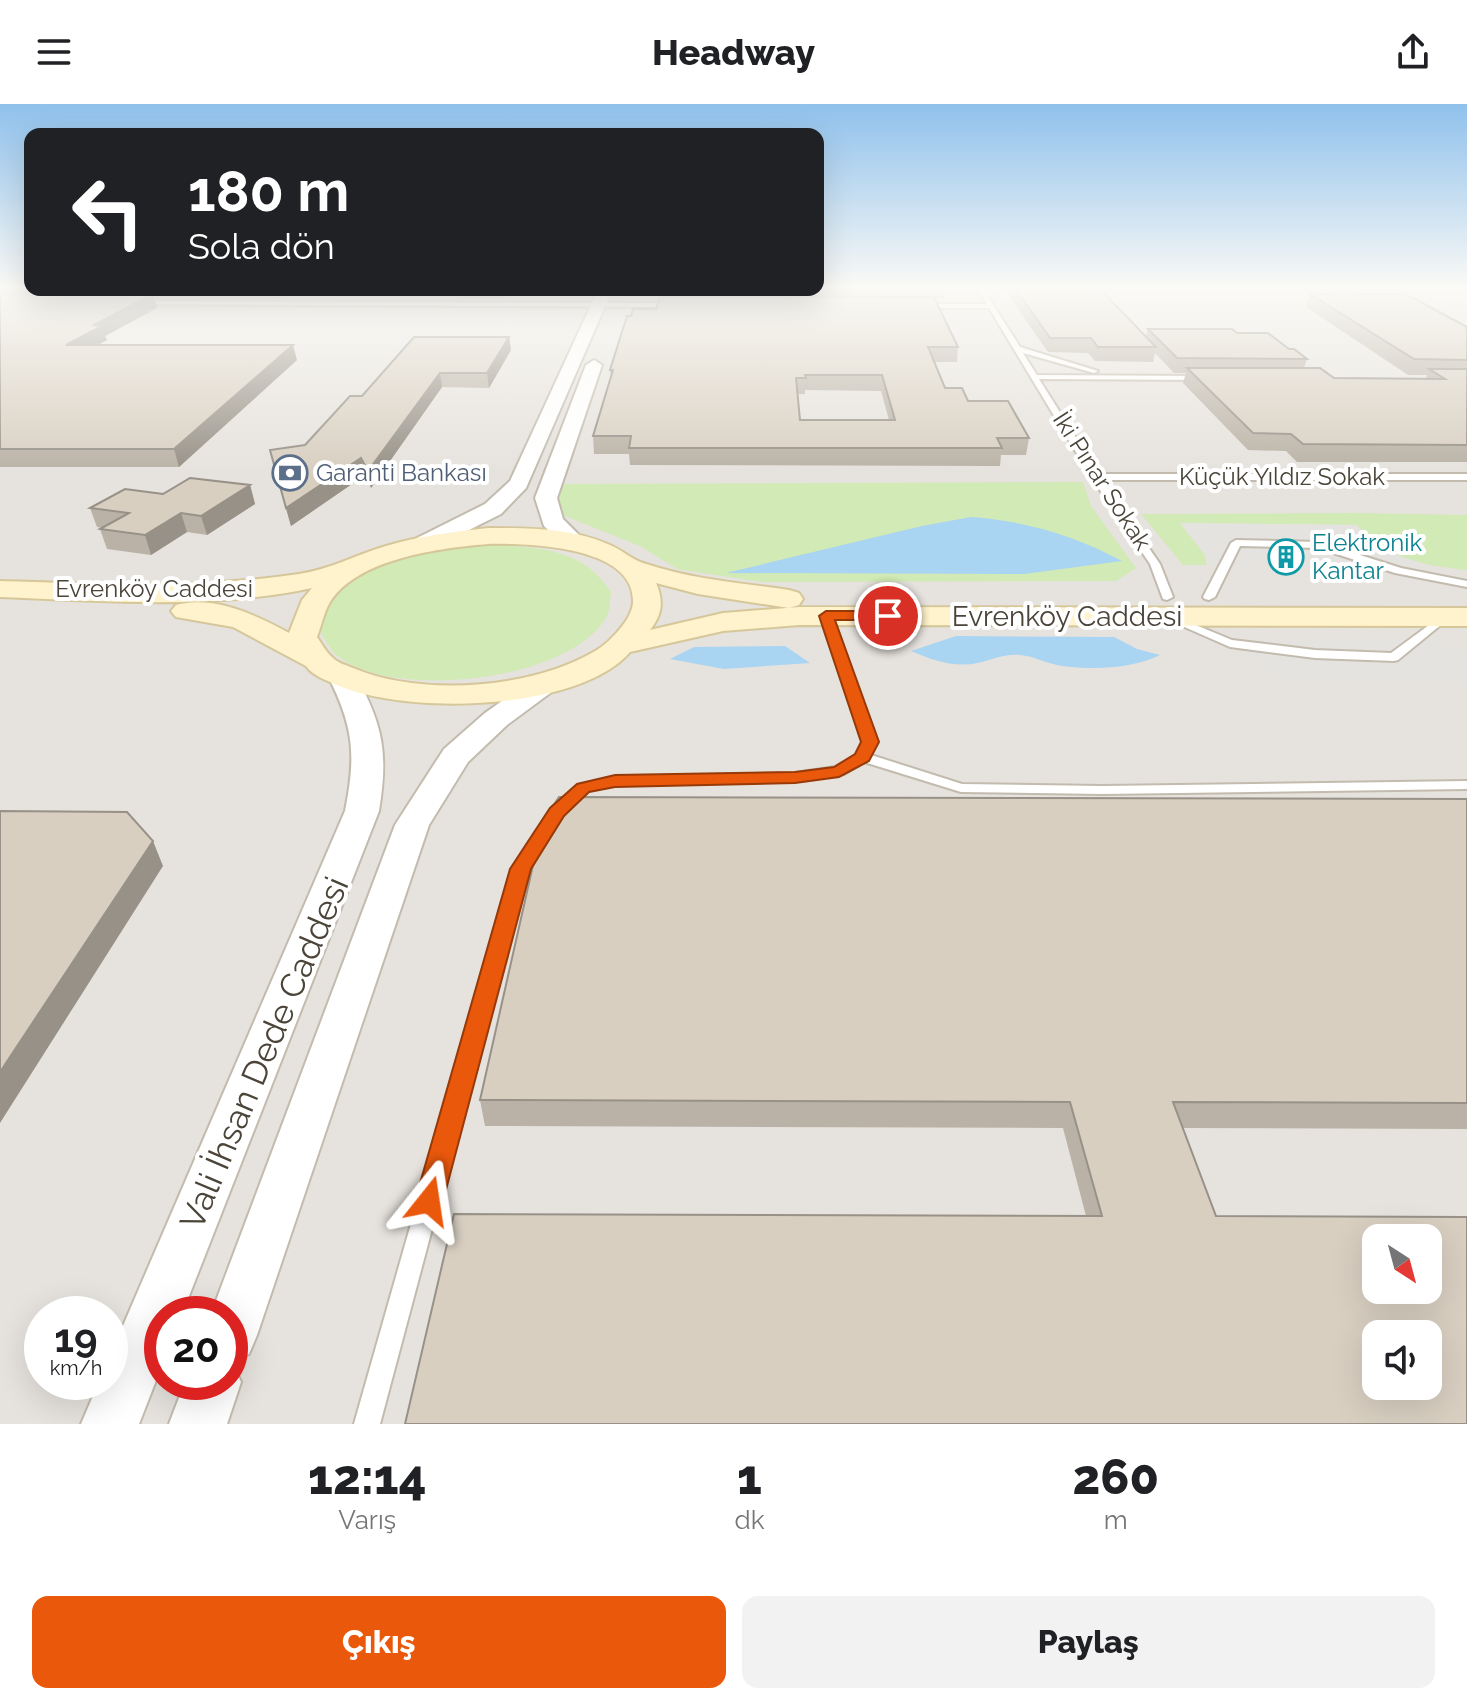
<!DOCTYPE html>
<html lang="tr">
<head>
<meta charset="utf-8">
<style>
	:root { --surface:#fff; --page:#f2f2f2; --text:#202124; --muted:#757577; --accent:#ea580c }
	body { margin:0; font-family:Raleway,sans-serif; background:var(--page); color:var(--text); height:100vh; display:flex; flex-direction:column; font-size:30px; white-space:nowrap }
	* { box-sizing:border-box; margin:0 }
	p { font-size:26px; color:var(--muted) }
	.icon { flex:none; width:44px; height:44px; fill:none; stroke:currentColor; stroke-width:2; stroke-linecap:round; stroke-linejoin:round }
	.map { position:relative; height:1320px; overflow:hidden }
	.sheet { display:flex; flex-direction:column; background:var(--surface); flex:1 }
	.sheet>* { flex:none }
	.guide { position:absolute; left:24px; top:24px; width:800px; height:168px; border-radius:16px; box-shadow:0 8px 32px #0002; background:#202124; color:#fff; overflow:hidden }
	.needle { width:52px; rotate:144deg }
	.controls { position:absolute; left:1362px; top:1120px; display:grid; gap:16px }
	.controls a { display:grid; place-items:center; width:80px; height:80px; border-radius:16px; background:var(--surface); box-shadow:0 8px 32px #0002; font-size:40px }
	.speed { position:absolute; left:24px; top:1192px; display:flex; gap:16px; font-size:40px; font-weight:700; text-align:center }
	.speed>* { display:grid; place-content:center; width:104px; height:104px; border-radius:50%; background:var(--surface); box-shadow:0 8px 32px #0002; line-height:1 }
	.speed small { font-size:20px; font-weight:400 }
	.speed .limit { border:12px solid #d22; background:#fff; color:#111 }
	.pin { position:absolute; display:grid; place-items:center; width:68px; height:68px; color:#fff; margin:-34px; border:4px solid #fff; border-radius:50%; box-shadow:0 2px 8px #0007 }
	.me { position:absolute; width:88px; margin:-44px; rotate:15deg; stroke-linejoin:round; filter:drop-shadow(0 0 6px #0008) }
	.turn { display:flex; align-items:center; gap:28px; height:168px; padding:0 32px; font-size:36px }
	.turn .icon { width:104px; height:104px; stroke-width:2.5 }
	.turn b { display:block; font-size:56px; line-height:68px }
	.eta { display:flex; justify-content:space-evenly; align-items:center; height:136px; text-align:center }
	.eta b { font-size:48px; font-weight:800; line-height:56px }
	.primary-button { display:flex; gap:16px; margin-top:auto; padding:16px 32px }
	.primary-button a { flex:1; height:92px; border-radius:16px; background:var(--accent); color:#fff; font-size:32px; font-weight:800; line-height:92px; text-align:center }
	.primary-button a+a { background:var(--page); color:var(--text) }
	header { display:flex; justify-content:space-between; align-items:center; height:104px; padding:0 32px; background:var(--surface); font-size:36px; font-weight:800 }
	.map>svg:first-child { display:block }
	.industrial { fill:#e6e2dd; fill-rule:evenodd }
	.green { fill:#d2eab5 }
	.parking { fill:#e5e3e0 }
	.water { fill:#a9d4f2 }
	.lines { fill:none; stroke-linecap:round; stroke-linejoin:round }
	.service-casing { stroke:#c2bbae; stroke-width:4 }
	.tertiary-casing { stroke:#c2bbae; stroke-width:4 }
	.secondary-casing { stroke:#d6c79b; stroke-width:4 }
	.service { fill:#fff; fill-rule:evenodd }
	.tertiary { fill:#fff; fill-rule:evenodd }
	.secondary { fill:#fff3cd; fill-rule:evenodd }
	.wall { fill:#bab2a6; fill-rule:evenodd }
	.shaded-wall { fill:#979187 }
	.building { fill:#d8cfc1; stroke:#979187; stroke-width:2; fill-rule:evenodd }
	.route { fill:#ea580c; stroke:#983908; stroke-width:2 }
	.labels { text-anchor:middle; stroke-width:8; stroke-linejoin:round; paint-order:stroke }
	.far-service-label { font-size:24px; fill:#4e5e75; stroke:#fff; text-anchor:start }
	.far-street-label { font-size:24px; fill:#4b4439; stroke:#fff }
	.far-culture-label { font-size:24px; fill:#0d838f; stroke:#fff; text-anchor:start }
	.street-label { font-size:28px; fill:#4b4439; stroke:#fff }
	.near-street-label { font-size:34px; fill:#4b4439; stroke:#fff }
</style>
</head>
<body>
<header><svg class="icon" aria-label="menu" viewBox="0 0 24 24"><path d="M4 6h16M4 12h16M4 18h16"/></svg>Headway<svg class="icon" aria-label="share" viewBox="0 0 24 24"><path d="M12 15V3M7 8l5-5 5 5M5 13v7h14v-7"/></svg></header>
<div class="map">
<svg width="1467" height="1320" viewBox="0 0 1467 1320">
	<rect width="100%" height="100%" fill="#f6f3ec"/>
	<!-- industrial -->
	<path class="industrial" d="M0 183 30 186 1467 183V1320H0ZM1376 1134H1428V1186H1376ZM42 1210H110V1278H42ZM162 1210H230V1278H162ZM1376 1230H1428V1282H1376Z"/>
	<!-- green -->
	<path class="green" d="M1083 378 1091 402 1136 464 1116 477 761 478 677 465 640 442 560 410 554 380Z
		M1355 409 1467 411V466C1415 460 1395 457 1356 421L1181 419 1205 451 1207 461H1183L1141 410Z
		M494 441C542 444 583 445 611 488 610 495 610 506 607 512 571 578 390 598 335 550 330 545 326 536 321 530 322 522 321 512 325 505 354 453 441 444 494 441Z"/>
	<!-- parking -->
	<path class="parking" d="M1180 419 1356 421 1390 449 1435 463 1321 460 1304 443 1272 444 1287 460 1207 461 1205 451Z
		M1445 535 1467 555V579L1278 581 1237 537Z"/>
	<!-- water -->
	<path class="water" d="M971 413C1025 417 1074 431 1122 457L1024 470 726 469 922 422Z
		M956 532 1114 533 1137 545 1160 551C1132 565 1093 566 1062 562 1048 560 1034 552 1020 551 1004 549 992 556 977 559 954 564 932 556 911 547Z
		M785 542 810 559 724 565 670 555 694 543Z"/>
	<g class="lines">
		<defs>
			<path id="service" d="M976 183H982L1020 243 1098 267 1094 269 1023 249 1037 271 1203 272 1207 274 1203 276 1039 275 1099 370H1467V376H1102L1160 460 1173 493 1167 496 1163 495 1150 460 1091 373 989 204H920L917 202 920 200H987Z
				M134 197 676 199 679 201 676 203 136 200Z
				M1236 436 1319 438 1401 464 1467 477V483L1395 469 1318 444 1240 442 1215 493 1209 496 1205 495 1203 493 1231 439Z
				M826 509 832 512 877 638 871 651 962 680 1103 682 1467 677V685L1103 690 961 688 864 658 844 670 795 677 615 681 588 687 562 711 528 765 380 1320H354L512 765 552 705 578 681 615 673 795 669 835 663 857 651 863 638 820 512Z
				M1444 510 1448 511V515L1398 556 1394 557 1315 554 1230 543 1164 514 1166 512H1174L1232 536 1315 546 1391 549Z"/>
			<path id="tertiary" d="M598 186H612L526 384 501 410 427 447H411L407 442 411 437 485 400 510 377Z
				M594 256 602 261 557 394 563 415 586 438 582 443H566L544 422 535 394 586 261Z
				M343 565 353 568 357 574C384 623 388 652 379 707L182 1210H162V1261L139 1320H81L99 1278H110V1252L345 707C356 652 354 624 329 574L333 568Z
				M547 569 557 572 561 578 557 584 507 621 468 658 429 721 257 1231 249 1250 232 1258 241 1278 227 1320H169L185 1278H230V1210H211L395 721 444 645 485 609 537 572Z"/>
			<path id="secondary" d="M488 424C529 424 572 424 610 441 622 446 631 455 643 459 690 475 740 479 789 486L799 489 803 495 799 501 789 504 698 490 656 479C664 497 662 511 650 526L723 509 799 503 1467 504V522L799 521 723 527 630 548C578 608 405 611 337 581 326 576 313 572 306 562L233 523 176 513 171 507 176 501C214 491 256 511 289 529L302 496 312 484C210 506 103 497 0 493V477C100 480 200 485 299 470 332 465 355 451 386 442 419 432 453 428 488 424ZM488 440C526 439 636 441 633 499 632 515 610 538 597 546 533 585 421 593 353 564 346 561 337 559 332 553 326 548 322 540 317 533 321 523 324 508 330 498 358 454 441 444 488 440Z"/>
		</defs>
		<!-- service casing -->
		<use href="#service" class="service-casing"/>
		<!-- tertiary casing -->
		<use href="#tertiary" class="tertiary-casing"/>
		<!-- secondary casing -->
		<use href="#secondary" class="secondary-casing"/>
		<!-- service -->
		<use href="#service" class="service"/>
		<!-- tertiary -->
		<use href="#tertiary" class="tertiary"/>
		<!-- secondary -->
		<use href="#secondary" class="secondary"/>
	</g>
	<!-- wall -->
	<path class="wall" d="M0 183H30V186H413L409 190 286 189 279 194H154L157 204 105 232 107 236 98 241 297 256 179 363H0Z
		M818 183H946L945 195 935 194 958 243 957 258H934L945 284 1029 334 1026 351H1001L1000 362 630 361 629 350H594L593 332 611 276 610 266 631 212 656 205 664 192 663 186H818ZM805 286 881 287 889 316H800L798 290H805Z
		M997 183H1098L1146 233 1148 225 1237 229 1289 245 1307 255 1304 264 1334 274 1426 275 1427 271H1408L1306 203 1310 190H1339L1326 183H1358L1355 190 1467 223V358H1297L1286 347 1248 346 1183 279 1186 269H1174L1155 249 1153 258 1095 257 1088 249 1048 248 1004 185H998Z
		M461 186H507L502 194H462Z
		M509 233 511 246 489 284 442 283 371 384 365 371 291 422 274 363 305 341 362 292Z
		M250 381 255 400 207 431 187 428 151 451 107 445 100 425 103 424 97 423 90 404 163 390Z
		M1467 695V1025L1183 1024 1216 1112H1086L1063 1024 485 1022 480 996Z"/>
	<!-- shaded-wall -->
	<path class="shaded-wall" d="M278 186H285L286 189 279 194Z
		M501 186H507L502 194Z
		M153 190 157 204 105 232 107 236 71 255 66 241 94 221Z
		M509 233 511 246 489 284 487 269Z
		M293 241 297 256 179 363 174 345Z
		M440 269 442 283 371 384 368 367Z
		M361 354 365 371 291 422 286 404Z
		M250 381 255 400 207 431 201 412Z
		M181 409 187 428 151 451 145 431Z
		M153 737 163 762 0 1019V968Z"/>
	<!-- building -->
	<path class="building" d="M1014 183H1098L1156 243H1098L1091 234H1050Z
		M0 190H153L94 221 102 222 66 241H293L174 345H0Z
		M1310 190H1406L1467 223V256L1414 255Z
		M660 192 934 193 958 243H928L945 284H962L968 297H1008L1029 334H997L1002 344H629L631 332H593L613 266H610L627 212H631L633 205H656ZM805 271H882L895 316H800L796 274H806Z
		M1148 225H1232L1237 229H1268L1289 245H1294L1307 255 1177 254Z
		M414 233H509L487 269H440L368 367 361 354 286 404 270 346 305 341 350 292H362Z
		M1187 264H1320L1334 274 1445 275 1429 265H1467V341L1303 340 1291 330 1253 329Z
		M190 374 250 381 201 412 181 409 145 431 100 425 129 409 90 404 125 385 163 390Z
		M559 693 1467 695V999L1173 998 1216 1112 1467 1113V1320H405L454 1110 1102 1112 1070 998 480 996 543 717ZM1376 1134H1428V1186H1376ZM1376 1230H1428V1282H1376Z
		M0 707 127 708 153 737 0 968Z"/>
	<!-- sky -->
	<linearGradient id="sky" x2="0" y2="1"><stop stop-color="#8fc1ec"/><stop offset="0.5" stop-color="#fbfaf6"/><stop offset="1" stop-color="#fbfaf6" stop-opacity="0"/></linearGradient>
	<rect width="1467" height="368" fill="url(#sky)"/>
	<!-- route -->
	<path class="route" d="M826 507H888L895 512 888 516H835L879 638 869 657 839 673 795 679 615 683 589 688 564 712 531 765 443 1097 439 1106 429 1110 420 1106 415 1097 510 765 550 704 577 680 615 671 795 668 834 663 855 650 861 638 819 512Z"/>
	<!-- icons -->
	<defs>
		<symbol id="bank-ring" viewBox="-11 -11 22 22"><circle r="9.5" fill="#fff" stroke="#5c6f8a" stroke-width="1.5"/><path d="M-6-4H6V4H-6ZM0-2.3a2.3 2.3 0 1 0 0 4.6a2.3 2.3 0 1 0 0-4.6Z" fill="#5c6f8a"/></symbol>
		<symbol id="building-ring" viewBox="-11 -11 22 22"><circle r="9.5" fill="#fff" stroke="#0f9aa8" stroke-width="1.5"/><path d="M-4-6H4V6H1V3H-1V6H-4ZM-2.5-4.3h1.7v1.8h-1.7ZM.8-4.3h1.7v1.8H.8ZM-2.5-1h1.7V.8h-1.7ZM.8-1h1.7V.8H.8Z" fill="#0f9aa8"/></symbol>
	</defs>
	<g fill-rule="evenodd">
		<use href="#bank-ring" x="270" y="349" width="40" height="40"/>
		<use href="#building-ring" x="1266" y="433" width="40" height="40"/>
	</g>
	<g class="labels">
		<!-- far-service labels -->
		<g class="far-service-label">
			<text x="316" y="377">Garanti Bankası</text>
		</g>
		<!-- far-street labels -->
		<g class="far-street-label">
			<text x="1282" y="381">Küçük Yıldız Sokak</text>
			<text transform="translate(1102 377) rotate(57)" y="8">İki Pınar Sokak</text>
			<text x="154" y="493">Evrenköy Caddesi</text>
		</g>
		<!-- far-culture labels -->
		<g class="far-culture-label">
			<text x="1312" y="447">Elektronik<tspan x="1312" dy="28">Kantar</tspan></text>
		</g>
		<!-- street labels -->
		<g class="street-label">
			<text x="1067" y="522">Evrenköy Caddesi</text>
		</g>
		<!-- near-street labels -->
		<g class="near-street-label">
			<text transform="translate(264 949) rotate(-67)" y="12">Vali İhsan Dede Caddesi</text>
		</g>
	</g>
</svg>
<div class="controls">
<a><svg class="needle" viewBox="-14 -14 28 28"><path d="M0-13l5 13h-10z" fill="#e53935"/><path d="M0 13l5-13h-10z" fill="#757577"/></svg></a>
<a><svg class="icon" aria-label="sound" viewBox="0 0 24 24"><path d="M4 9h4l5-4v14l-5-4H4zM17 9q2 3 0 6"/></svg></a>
</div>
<div class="speed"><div>19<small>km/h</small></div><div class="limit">20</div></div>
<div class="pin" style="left:888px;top:512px;background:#d93025"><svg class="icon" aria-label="arrive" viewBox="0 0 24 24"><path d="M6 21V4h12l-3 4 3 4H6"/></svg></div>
<svg class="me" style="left:429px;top:1097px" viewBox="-20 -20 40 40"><path d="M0-17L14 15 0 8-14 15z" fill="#ea580c" stroke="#fff" stroke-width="4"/></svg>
<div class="guide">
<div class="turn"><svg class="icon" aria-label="left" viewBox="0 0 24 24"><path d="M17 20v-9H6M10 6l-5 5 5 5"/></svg><div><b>180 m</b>Sola dön</div></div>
</div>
</div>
<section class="sheet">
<div class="eta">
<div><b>12:14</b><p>Varış</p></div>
<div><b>1</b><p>dk</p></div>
<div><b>260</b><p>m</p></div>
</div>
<div class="primary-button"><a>Çıkış</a><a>Paylaş</a></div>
</section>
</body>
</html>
